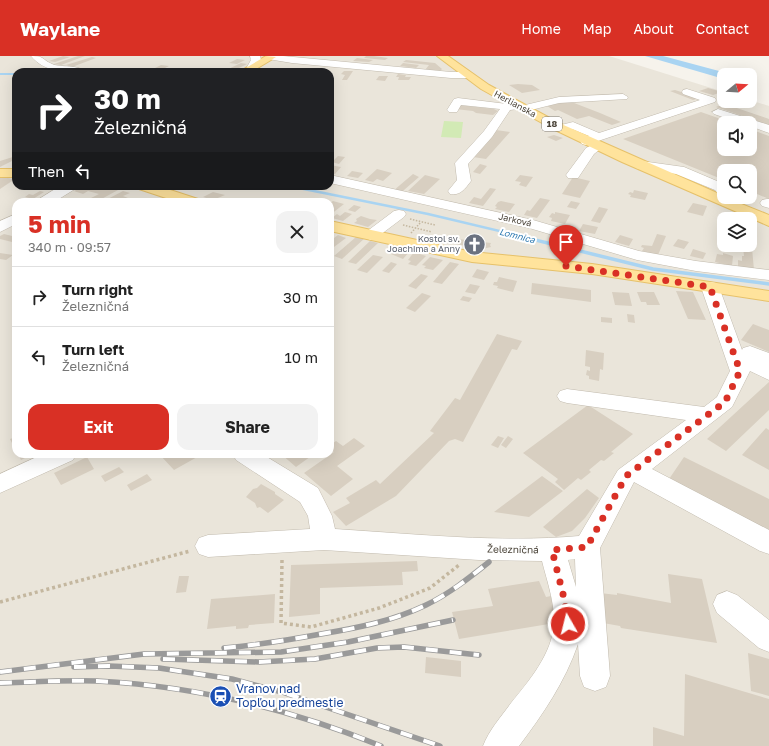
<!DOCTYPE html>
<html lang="en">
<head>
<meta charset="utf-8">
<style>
	:root { --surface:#fff; --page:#f2f2f2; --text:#222; --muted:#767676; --line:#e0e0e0; --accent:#d93025 }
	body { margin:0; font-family:"Golos Text",sans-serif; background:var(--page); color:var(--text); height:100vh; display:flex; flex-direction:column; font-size:15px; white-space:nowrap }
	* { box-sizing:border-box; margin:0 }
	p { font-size:13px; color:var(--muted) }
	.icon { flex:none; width:22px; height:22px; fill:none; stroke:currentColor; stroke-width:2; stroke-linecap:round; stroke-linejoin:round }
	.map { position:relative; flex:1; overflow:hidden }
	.drawer { position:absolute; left:12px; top:142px; width:322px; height:260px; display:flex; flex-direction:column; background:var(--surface); border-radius:12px; box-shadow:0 4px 16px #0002 }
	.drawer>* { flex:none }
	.hud { position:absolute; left:12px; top:12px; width:322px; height:122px; border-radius:12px; box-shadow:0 4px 16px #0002; background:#202124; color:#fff; overflow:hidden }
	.needle { width:26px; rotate:72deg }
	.tools { position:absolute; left:717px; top:12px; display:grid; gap:8px }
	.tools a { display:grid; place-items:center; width:40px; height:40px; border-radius:8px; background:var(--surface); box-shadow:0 4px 16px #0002; font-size:20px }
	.pin { position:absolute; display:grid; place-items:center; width:34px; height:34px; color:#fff; margin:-41px -17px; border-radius:50% 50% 50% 0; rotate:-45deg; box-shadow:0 0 4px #0007 }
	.pin .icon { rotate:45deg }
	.me { position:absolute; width:44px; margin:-22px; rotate:352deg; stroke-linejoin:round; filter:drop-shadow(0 0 3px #0008) }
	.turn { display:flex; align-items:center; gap:14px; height:84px; padding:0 16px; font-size:18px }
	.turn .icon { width:52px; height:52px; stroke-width:2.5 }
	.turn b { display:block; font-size:28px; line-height:34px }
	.then { display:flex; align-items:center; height:38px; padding:0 16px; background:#0003; gap:8px; font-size:15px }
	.round { display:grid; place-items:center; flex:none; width:42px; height:42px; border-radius:12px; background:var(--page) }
	.headline { display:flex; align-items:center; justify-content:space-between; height:68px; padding:0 16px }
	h1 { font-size:24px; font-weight:700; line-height:30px; color:var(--accent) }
	.cta { display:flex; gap:8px; margin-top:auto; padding:8px 16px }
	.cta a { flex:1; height:46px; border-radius:12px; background:var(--accent); color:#fff; font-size:16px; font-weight:700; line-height:46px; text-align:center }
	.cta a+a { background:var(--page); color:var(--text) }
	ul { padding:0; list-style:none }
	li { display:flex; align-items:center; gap:12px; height:60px; padding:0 16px; border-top:1px solid var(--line) }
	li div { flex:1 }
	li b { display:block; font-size:15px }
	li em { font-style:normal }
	header { display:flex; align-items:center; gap:24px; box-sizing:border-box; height:56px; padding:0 20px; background:var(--accent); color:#fff }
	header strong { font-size:19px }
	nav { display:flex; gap:22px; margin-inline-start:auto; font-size:14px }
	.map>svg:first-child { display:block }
	.residential { fill:#eae5da; fill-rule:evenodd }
	.green { fill:#d2eab5 }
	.water { fill:#a9d4f2 }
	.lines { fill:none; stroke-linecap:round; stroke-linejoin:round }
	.stream-far2 { stroke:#a9d4f2; stroke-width:2 }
	.stream-far1 { stroke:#a9d4f2; stroke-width:2.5 }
	.stream { stroke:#a9d4f2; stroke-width:3.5 }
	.building { fill:#d8cfc1 }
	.minor-casing { stroke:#c2bbae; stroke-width:1 }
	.major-casing { stroke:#e6c16a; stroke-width:2 }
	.path-far1 { stroke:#c4b79f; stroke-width:1.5; stroke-dasharray:1.5 1.5; stroke-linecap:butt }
	.path { stroke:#c4b79f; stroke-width:3.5; stroke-dasharray:3 3; stroke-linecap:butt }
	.minor { fill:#fff; fill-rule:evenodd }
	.major { fill:#ffe39c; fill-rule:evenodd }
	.rail-casing { stroke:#9a9a9a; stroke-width:5.5 }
	.rail { stroke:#fff; stroke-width:4; stroke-dasharray:12; stroke-linecap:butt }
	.route { stroke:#d93025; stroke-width:7; stroke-dasharray:0 12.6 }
	.labels { text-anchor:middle; stroke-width:4; stroke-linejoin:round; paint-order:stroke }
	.far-street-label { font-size:9px; fill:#4b4439; stroke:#fff }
	.shield { fill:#fff; stroke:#817c74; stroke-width:1 }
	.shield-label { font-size:9px; font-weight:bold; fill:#4b4439 }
	.far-water-label { font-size:9px; font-style:italic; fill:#2e7ab2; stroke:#fff }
	.far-worship-label { font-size:9px; fill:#5b616d; stroke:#fff; text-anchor:end }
	.street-label { font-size:10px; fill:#4b4439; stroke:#fff }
	.near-transit-label { font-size:12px; fill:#164399; stroke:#fff; text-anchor:start }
</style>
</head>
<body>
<header>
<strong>Waylane</strong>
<nav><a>Home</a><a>Map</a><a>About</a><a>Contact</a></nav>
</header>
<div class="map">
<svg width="769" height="690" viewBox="0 0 769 690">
	<rect width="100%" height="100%" fill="#f6f3ec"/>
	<!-- residential -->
	<path class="residential" d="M0 0H609L724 36V45L750 44 769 50V690H0ZM16 16H330V130H16ZM724 67H750V93H724ZM724 115H750V141H724ZM16 146H330V398H16ZM724 163H750V189H724Z"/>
	<!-- green -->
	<path class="green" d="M444 65 463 66 461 82 441 81Z"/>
	<!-- water -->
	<path class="water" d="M645 0H663L734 19H724V23Z"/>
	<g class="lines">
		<!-- stream-far2 -->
		<path class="stream-far2" d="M0 18H16"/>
		<!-- stream-far1 -->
		<path class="stream-far1" d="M289 130 428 158 512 178"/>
		<!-- stream -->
		<path class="stream" d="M507 177 653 213 769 228"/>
	</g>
	<!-- building -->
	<path class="building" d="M63 0 70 1 55 6 49 5Z
		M78 0H85L61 9 54 8Z
		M366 0H374L388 2 385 4 364 2Z
		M92 1 96 2 72 11 66 9Z
		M357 2 373 4 369 6 353 5Z
		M237 3 245 4 237 8 229 7Z
		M406 4 435 7 442 13 440 15 425 14 429 9 403 6Z
		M241 7 247 8 233 15H224Z
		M403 7 419 9 416 12 400 10Z
		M161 9 169 10 157 16 149 15Z
		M288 12H300L298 16 286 15Z
		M344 15H353L347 24H342L345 19 341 18Z
		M398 18 406 19 405 21H411L409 24H398L399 21H396Z
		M379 20H388L385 25 376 24Z
		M518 28 532 29 540 34 522 37 509 29Z
		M708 32 722 36 713 39 699 35Z
		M675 34 700 42 693 44 670 35Z
		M569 45 600 57 621 66 612 69 589 60 577 63 558 54 555 55 547 50Z
		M725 48 769 63V69L716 51Z
		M458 49 494 53 498 55 493 59 476 57 473 55 455 53Z
		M701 56 732 67H724V93H750V73L769 80V143L750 135V115H724V124L623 83Z
		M496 74 510 76 486 103 473 101Z
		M554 79 563 82 556 85 547 81Z
		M16 100V103L0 111V105Z
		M338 100 345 101 339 108 332 106Z
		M480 108 487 110 480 118 473 116Z
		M330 109 341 111 335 118 330 117Z
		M377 113 392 117 383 125 377 123 373 126 365 124Z
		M352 115 363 117 358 122 347 120Z
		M413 118 419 121 404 134 402 136 393 135Z
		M425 119 440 123 424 138 408 135Z
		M520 119 533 121 526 131 519 129 521 126 515 125Z
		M573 121 590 125 580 142 562 138Z
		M0 122H8L15 123 0 133Z
		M85 130H104L118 134 96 146 89 143 99 138 88 135 83 138 74 135Z
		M490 132 496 133 483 150 469 147 474 141 481 143Z
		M634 134 648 137 645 144 630 141 631 139 628 138 630 136 633 137Z
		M40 135 44 136 33 143 25 141 29 138 33 139Z
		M123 135 130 137 123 140 128 142 121 146H102Z
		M213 136 225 139 213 144 203 141Z
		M540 142 550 144 537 162 524 159 527 154 530 155Z
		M333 145 344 148 330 159V147Z
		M501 145 515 148 509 156 495 153 497 151 495 150 498 146Z
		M571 145 580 147 576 153 567 151Z
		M693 147 707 150 703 160 687 156Z
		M354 149 361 151 355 156 348 154Z
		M599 151 608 153 600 167 591 165Z
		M345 156 352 158 343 165 332 162 337 158 340 160Z
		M555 156 570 159 565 168 551 165 552 162 549 161 552 157 555 158Z
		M361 160 370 163 377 164 368 171 354 167 357 165 356 163Z
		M583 168 598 171 595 178 579 175Z
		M4 178 16 181V187L0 183V180Z
		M657 178 666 180 658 199 642 195 644 192 641 191 642 189 652 190Z
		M338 179 346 182 330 194V185Z
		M620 179 633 183 629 190 615 186Z
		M356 181 365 182 342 203 334 200Z
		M458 183 491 187 490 189 491 191 482 193 461 189 456 188Z
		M678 183 689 186 684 193 673 190Z
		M370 185 378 187 356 208 348 206Z
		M399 191 411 194 403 203 391 198Z
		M743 191 752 192 754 214 738 211V204L742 205V200H744Z
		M693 193 706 197 703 203 690 200Z
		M414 196 426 200 416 210 408 208 411 205 408 204Z
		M0 197 13 199 6 204 0 203Z
		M723 197 733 200 732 210 715 206 717 198 723 199Z
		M373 199 383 201 367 217 357 214Z
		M430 201 443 204 433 214 424 212 426 210 422 209Z
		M391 206 397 208 389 217 382 215Z
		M450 206 459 208 442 228 433 226Z
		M477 213 489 216 484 224 472 221Z
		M421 218 428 220 416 233 408 230Z
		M499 221 517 225 513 236 497 232 498 230 493 229 494 226H497Z
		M532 227 591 234V246L531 238Z
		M470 228 480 230 475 238 465 236Z
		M676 235 693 236 706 264 688 263Z
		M612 236 629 237 632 250 615 249Z
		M637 236H654L660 249H647L646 246H641Z
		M422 237 431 240 415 256 406 252Z
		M463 240 472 242 469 246 460 244Z
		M627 258 634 259 635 267 628 266Z
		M601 261 612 262V267L601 266Z
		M753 268 769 274V296L741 284Z
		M497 278 522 285 517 294 512 293 463 386 455 383 449 385 396 440 346 470 333 456 350 447 346 442 376 424 380 428 434 377 430 375 455 342 460 344Z
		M586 294 604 297 603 314 600 313 599 325 589 323V320L586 319 587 314 590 315V311L585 310Z
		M769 326V354L726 395 707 383Z
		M588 349 633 378 611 396 614 397 604 405 601 404 589 414 591 416 581 424 578 422 564 434 555 426 558 423 523 397Z
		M766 372 769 374V414L742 399Z
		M498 380 504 382 498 392 491 389Z
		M508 380 513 383 506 392 501 389Z
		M16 381V395L10 383Z
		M354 382 365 390 337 410 353 423 331 440 304 417 334 396 330 394V389L336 385 343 390Z
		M18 398H33L21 404Z
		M161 398H197L199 400 174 414 160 399Z
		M281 398H314L296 411Z
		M87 401 94 413 61 429 54 417Z
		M684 401 769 443V480L667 426Z
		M119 411 124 416 105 426 101 420Z
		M147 418 152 424 131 435 127 429Z
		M542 420 563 435 529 461 494 456Z
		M261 428 275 436V438L284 444 268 457 260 451 257 452 255 447 246 441 253 433 257 432Z
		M587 433 599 442 585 462 572 475 556 481 543 471Z
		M417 505 418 515 402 516 403 529 320 532V558L289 561 291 509Z
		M668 518 702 523 717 587 621 572 620 570 603 567 600 537 617 539V537L671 547Z
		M179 520H189L186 536 176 537Z
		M539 525 546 541 551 540 561 566 459 583 452 556 493 550 488 533Z
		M275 538 274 567 249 569 248 572 236 573V570L207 573 211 543Z
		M748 597 769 603V640L751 635Z
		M426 601 461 605V621L425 617Z
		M685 618 769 643V690H653V671L684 680Z"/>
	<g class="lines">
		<defs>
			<path id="minor" d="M31 0C45 0 41 3 52 8 61 12 78 8 86 16 66 16 45 17 31 0Z
				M250 0H260L261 4 255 13 252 14 247 11 251 4Z
				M267 0H283L451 16H467L472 19 467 22H451L292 7 268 3Z
				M687 33 715 42 716 44 715 46 586 89 582 88 580 85 582 82 589 80 572 73 561 75 557 74 555 72 557 70 573 66 599 77 700 44 683 38 682 36 683 34Z
				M623 38 628 41 627 43 559 47 523 56 519 55 518 53 510 54 492 81 468 108 471 125C465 133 460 140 450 138L448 135 457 124 455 107 484 75 500 53 461 49 457 56H449L447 54 454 43 458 42 507 48H520L521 50 559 41Z
				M718 53 769 69V77L750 70V67H740L714 58 712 56Z
				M598 86 602 87 604 90 594 98 578 122H568L566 119 586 92Z
				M641 105 684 111 724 128V140L719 139 715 134 676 118 636 112 635 109 636 106Z
				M330 119 533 164 639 195 696 205 769 214V224L696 215 637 204 529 172 330 127Z
				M60 130H77L75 133 54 146H37L39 143Z
				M767 143H769V152L762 150 760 147 762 144Z
				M399 154 404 155 406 158 404 161 376 182 371 184 366 182 363 179 366 176 394 155Z
				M16 158V168L0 176V165Z
				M710 226 716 227 719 231 742 294 743 292 750 290 769 297V324L750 315 732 351 652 413 769 474V498L760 495 634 426 600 492 610 620 606 631 595 635 584 631 580 620 578 588C565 626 543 658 519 690H483C489 674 501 661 511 647 529 625 552 598 554 568 555 547 547 525 542 505L479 504 324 494 208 501 199 498 195 490 199 482 208 479 310 473 308 460 300 446 236 404 233 398H262L318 432 332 460 335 473C416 478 498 487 579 480L618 414 686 364 567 347 560 345 557 340 560 335 567 333 704 351 717 341 730 315 701 231 704 227ZM575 503 576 531 568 504Z
				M43 398H76L73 404 0 437V418Z
				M727 535 737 539 769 564V596L759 592 717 557 713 548 717 539Z"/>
			<path id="major" d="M266 0 276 1 251 16H239Z
				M437 0H448L489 29 559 67 724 140V141L769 159V170L622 106 551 72 481 33Z
				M0 113H16V121H0Z
				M137 130H158L198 143 200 146H178L139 133Z
				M330 165 472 196 592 208 769 235V245L592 218 472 206 330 175Z"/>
		</defs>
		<!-- minor casing -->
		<use href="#minor" class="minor-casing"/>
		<!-- major casing -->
		<use href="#major" class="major-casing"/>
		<!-- path-far1 -->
		<path class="path-far1" d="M410 163 435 169
			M403 169 432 176
			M411 177 421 166"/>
		<!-- path -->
		<path class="path" d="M282 504 281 567 311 571 379 552 430 532 459 509
			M0 546 190 495"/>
		<!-- minor -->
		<use href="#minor" class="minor"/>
		<!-- major -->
		<use href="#major" class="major"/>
		<defs>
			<path id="rail" d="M224 592C256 589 289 584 321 578 357 572 393 565 426 549 449 538 469 522 489 506
				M163 603 259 606 315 603 377 592 404 591 479 599
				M74 611 109 610 159 612 232 623 282 636 440 690
				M0 616 144 598 281 596 348 586 453 564
				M0 627C32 626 65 624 97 625 196 630 290 653 381 690"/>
		</defs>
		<!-- rail casing -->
		<use href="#rail" class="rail-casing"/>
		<!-- rail -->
		<use href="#rail" class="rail"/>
	</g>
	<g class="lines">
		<!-- route -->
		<path class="route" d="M566 210 710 231 740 315 725 346 626 420 587 491 552 494 564 542 568 568"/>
	</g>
	<!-- icons -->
	<defs>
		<symbol id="church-disc" viewBox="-11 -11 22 22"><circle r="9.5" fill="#6b7280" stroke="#fff"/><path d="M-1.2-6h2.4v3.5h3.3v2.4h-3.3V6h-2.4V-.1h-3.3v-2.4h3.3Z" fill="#fff"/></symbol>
		<symbol id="station-disc" viewBox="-11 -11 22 22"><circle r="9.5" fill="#1a4fb4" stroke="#fff"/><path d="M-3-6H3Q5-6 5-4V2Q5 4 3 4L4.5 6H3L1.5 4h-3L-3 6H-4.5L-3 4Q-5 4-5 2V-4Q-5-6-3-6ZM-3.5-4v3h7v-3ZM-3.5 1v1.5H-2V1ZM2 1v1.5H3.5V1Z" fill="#fff"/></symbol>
	</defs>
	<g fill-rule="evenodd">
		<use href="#church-disc" x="462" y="176" width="25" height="25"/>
		<use href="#station-disc" x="208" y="628" width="25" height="25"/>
	</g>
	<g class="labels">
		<!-- far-street labels -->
		<g class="far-street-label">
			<text transform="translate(515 48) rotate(28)" y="3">Herlianska</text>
			<text transform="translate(515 164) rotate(13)" y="3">Jarková</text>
		</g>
		<!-- shield labels -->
		<rect class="shield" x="542" y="61" width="20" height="14" rx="3"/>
		<g class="shield-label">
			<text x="552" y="71">18</text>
		</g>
		<!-- far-water labels -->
		<g class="far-water-label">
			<text transform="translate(517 180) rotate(14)" y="3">Lomnica</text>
		</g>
		<!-- far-worship labels -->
		<g class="far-worship-label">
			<text x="460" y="186">Kostol sv.<tspan x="460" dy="10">Joachima a Anny</tspan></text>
		</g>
		<!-- street labels -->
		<g class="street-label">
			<text transform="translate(513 493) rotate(1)" y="4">Železničná</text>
		</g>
		<!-- near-transit labels -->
		<g class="near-transit-label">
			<text x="236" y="637">Vranov nad<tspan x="236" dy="14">Topľou predmestie</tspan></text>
		</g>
	</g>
</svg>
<div class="tools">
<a><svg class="needle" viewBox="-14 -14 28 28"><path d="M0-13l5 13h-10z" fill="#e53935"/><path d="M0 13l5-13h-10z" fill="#767676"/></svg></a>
<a><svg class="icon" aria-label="sound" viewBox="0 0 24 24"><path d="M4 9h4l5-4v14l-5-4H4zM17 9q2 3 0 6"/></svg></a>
<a><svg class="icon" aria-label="search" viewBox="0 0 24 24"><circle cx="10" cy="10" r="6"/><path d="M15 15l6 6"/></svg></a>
<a><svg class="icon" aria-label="layers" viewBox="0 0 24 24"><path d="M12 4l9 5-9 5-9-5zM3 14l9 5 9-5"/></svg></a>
</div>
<div class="pin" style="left:566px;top:210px;background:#d93025"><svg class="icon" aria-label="arrive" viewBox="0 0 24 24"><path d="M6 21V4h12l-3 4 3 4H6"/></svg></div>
<svg class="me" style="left:568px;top:568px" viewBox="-20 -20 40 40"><circle r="17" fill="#d93025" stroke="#fff" stroke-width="3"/><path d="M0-11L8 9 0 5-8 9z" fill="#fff"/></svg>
<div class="hud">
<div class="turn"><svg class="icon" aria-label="right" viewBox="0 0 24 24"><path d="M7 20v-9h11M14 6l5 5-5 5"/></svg><div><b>30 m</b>Železničná</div></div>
<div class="then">Then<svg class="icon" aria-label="left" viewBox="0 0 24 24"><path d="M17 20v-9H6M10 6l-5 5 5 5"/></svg></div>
</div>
<section class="drawer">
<div class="headline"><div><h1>5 min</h1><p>340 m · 09:57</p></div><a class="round"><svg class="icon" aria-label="close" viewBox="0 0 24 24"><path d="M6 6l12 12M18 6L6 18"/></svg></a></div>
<ul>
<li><svg class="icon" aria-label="right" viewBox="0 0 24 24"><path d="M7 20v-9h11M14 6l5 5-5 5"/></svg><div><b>Turn right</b><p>Železničná</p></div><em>30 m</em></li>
<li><svg class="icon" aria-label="left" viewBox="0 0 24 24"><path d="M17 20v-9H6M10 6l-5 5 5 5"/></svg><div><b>Turn left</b><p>Železničná</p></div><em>10 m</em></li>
</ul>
<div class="cta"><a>Exit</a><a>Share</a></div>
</section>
</div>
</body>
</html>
